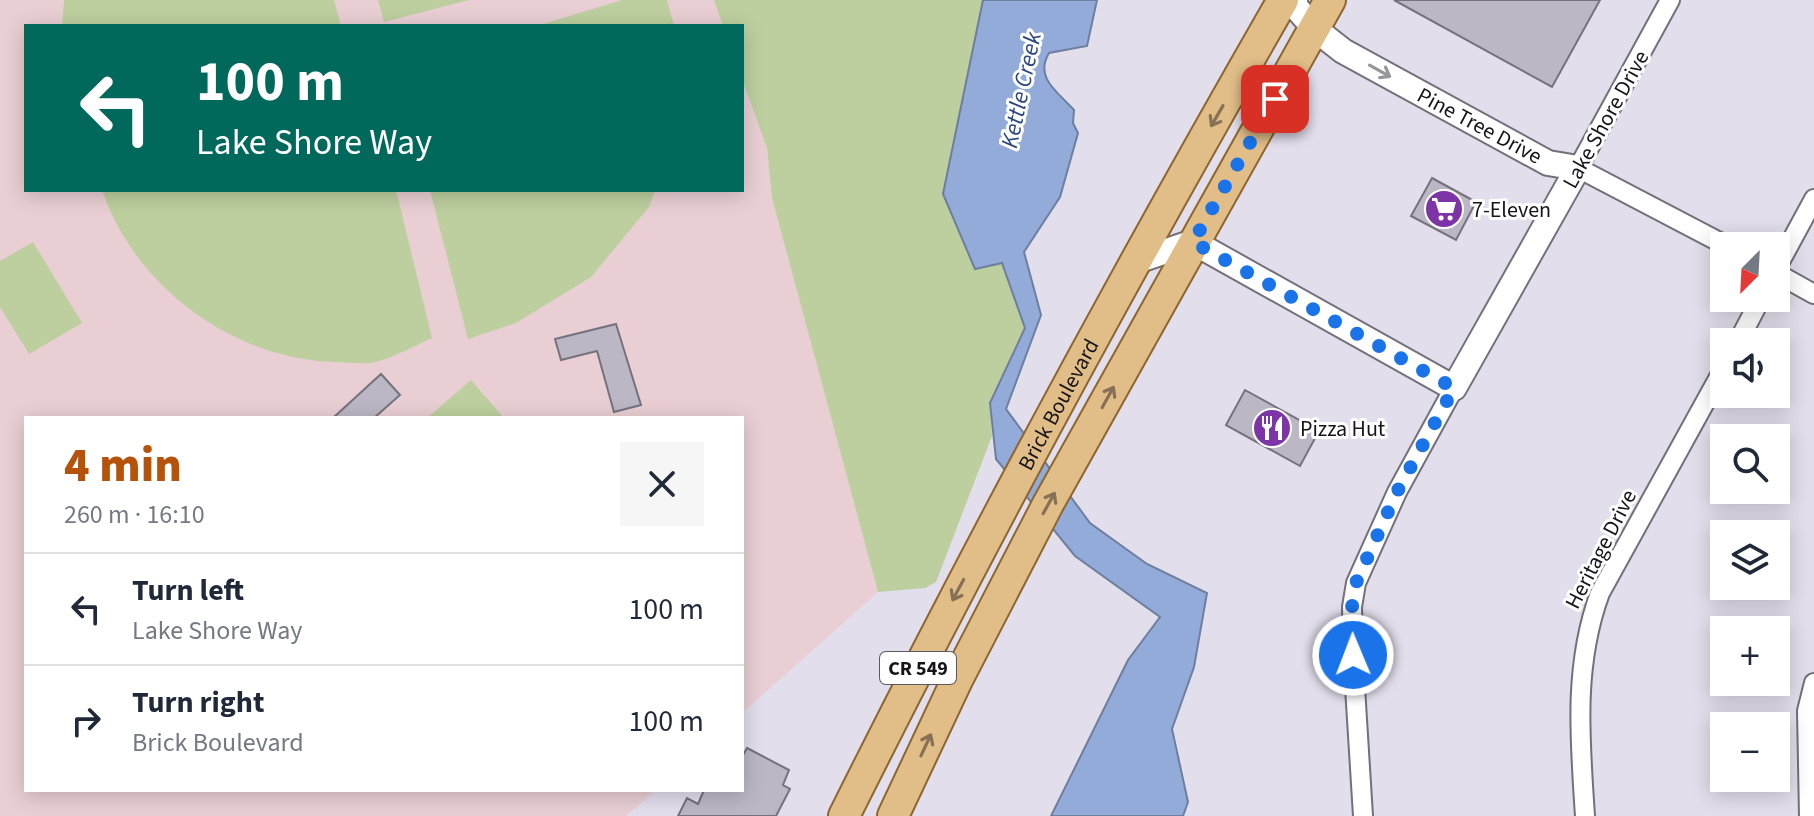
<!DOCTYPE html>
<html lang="en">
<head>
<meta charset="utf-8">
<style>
	:root { --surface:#fff; --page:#f6f6f7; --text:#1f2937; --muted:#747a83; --line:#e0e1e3; --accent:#b45309 }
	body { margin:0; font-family:"Source Sans 3",sans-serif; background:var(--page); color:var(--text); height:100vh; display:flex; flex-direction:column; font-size:30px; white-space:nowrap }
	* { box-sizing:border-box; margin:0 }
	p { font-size:26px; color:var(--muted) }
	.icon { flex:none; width:44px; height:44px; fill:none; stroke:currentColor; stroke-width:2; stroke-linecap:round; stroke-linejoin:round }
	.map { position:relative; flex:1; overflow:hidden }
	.sheet { position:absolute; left:24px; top:416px; width:720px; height:376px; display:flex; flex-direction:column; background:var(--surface); border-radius:0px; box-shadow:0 4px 20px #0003 }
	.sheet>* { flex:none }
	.hud { position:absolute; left:24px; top:24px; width:720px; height:168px; border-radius:0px; box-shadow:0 4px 20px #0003; background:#00695c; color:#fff; overflow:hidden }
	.needle { width:52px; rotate:204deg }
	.fabs { position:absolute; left:1710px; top:232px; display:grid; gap:16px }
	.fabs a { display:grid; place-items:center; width:80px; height:80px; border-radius:0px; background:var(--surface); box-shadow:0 4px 20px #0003; font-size:40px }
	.pin { position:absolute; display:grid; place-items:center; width:68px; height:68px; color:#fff; margin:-34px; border-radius:16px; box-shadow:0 4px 12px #0006 }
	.me { position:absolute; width:88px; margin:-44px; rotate:359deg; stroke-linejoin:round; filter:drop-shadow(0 0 6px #0008) }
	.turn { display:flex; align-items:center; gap:28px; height:168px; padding:0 40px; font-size:36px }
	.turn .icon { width:104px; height:104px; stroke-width:2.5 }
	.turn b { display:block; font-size:56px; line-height:68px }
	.round { display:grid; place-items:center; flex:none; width:84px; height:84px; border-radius:0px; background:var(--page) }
	.overview { display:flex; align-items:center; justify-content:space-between; height:136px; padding:0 40px }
	h1 { font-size:48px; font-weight:800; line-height:60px; color:var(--accent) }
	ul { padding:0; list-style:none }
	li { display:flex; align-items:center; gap:24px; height:112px; padding:0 40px; border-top:2px solid var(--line) }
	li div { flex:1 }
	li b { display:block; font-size:30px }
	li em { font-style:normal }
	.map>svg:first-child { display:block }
	.education { fill:#e9cfd4 }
	.green { fill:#bdcf9f }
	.water { fill:#93abd9; stroke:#6e7e9f; stroke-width:2 }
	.building { fill:#bbb7c4; stroke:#75717d; stroke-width:2 }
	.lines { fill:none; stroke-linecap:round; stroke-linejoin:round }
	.minor-casing { stroke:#736f7b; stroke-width:22 }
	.tertiary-casing { stroke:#736f7b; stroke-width:28 }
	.primary-casing { stroke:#8d652e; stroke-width:34 }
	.minor { stroke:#fff; stroke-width:18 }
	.tertiary { stroke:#fff; stroke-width:24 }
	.primary { stroke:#e1bd88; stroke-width:30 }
	.oneway { stroke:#969598 }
	.oneway2 { stroke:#867156 }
	.route { stroke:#1a73e8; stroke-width:14; stroke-dasharray:0 25.2 }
	.labels { text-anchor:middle; stroke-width:6; stroke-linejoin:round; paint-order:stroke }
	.shield { fill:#fff; stroke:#5c5a5e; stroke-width:2 }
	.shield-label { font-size:20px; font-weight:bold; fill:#161419 }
	.street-label { font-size:22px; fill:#161419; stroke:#fff }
	.poi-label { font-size:22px; fill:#161419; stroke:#fff; text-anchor:start }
	.water-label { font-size:24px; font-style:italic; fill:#2b4780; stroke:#fff }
</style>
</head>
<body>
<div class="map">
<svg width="1814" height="816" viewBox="0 0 1814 816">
	<rect width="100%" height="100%" fill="#e2deeb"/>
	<!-- education -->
	<path class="education" d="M0 0H714L723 26H26V190H742V79L767 148 772 198 878 592 742 713V418H26V790H656L626 816H0Z"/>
	<!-- green -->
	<path class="green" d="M64 0H334L341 26H62Z
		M378 0H469L384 22Z
		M622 0H667L674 26H537Z
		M714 0H983L943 194 1002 263 1025 328 990 403 992 436 936 582 925 588 878 592 772 198 767 148 742 79V26H723Z
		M102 190H396L432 338C414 346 395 357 376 362 364 365 346 362 333 362 232 358 135 287 102 190Z
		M430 190H655L649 207 591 277 516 323 468 339Z
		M33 242 82 323 29 354 0 307V261Z
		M471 380 504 418H427Z"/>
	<!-- water -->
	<path class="water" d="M983 0H1097L1087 46 1049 53C1034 78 1058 92 1074 110L1073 123 1078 133 1060 197 1024 252 1041 315 1006 409 1090 523 1147 564 1207 593 1194 667 1172 729 1188 802 1183 816H1051L1128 660 1160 617 1075 556 996 459 990 403 1025 328 1002 263 975 269 943 194Z"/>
	<!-- building -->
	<path class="building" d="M1394 0H1600L1552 87Z
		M1432 178 1476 202 1456 240 1411 216Z
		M616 324 641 405 614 412 597 351 561 360 555 339Z
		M381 374 400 395 374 418H333Z
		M1245 390 1319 431 1300 466 1226 425Z
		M747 748 789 770 783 785 790 789 776 816H678L687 798 698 804 704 790H742V757Z"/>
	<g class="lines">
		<defs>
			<path id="minor" d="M1670 0 1578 168 1727 246
				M1776 269 1814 199
				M1776 273 1814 294
				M1738 342 1761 298
				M1363 816 1353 655 1352 607 1356 583 1397 492 1454 388
				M1585 816C1580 740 1573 666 1600 593L1724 368
				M1809 816 1807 711 1814 683"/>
			<path id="tertiary" d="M1134 262 1193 242 1454 388 1578 168 1548 163 1343 51 1315 29 1294 5 1295 0"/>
			<g id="primary">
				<path id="s1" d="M844 816C982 539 1129 268 1283 0"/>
				<path d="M893 816 957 680 1048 504 1330 0"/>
			</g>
		</defs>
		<!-- minor casing -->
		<use href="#minor" class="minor-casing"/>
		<!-- tertiary casing -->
		<use href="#tertiary" class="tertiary-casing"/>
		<!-- primary casing -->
		<use href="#primary" class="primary-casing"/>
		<!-- minor -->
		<use href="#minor" class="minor"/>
		<!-- tertiary -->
		<use href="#tertiary" class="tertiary"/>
		<!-- primary -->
		<use href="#primary" class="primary"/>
	</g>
	<!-- one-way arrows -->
	<defs><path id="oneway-shaft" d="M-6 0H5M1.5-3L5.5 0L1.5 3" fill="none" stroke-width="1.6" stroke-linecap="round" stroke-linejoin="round" transform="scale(2)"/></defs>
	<use class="oneway" href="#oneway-shaft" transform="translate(1380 71) rotate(29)"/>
	<g class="oneway2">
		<use href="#oneway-shaft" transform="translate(1217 116) rotate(120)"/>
		<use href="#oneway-shaft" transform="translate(1108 397) rotate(-61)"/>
		<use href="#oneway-shaft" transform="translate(1049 503) rotate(-61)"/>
		<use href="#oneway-shaft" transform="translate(958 590) rotate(118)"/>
		<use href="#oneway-shaft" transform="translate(926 745) rotate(-65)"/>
	</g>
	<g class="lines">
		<!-- route -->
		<path class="route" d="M1275 99 1193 242 1454 388 1397 492 1356 583 1352 607 1353 655"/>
	</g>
	<!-- icons -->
	<defs>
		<symbol id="supermarket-disc" viewBox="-11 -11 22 22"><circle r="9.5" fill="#7c34a7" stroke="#fff"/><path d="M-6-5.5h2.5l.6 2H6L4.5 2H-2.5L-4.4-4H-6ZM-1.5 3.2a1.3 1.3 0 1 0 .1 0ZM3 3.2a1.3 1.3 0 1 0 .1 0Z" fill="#fff"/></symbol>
		<symbol id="restaurant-disc" viewBox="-11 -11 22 22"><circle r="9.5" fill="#7c34a7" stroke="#fff"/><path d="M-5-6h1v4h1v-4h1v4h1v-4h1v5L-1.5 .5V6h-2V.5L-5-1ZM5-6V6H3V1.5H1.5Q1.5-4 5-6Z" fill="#fff"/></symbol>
	</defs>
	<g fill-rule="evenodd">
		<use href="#supermarket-disc" x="1422" y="187" width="44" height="44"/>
		<use href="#restaurant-disc" x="1250" y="406" width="44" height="44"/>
	</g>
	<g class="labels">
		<!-- shield labels -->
		<rect class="shield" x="880" y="652" width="76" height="32" rx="6"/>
		<g class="shield-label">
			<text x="918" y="675">CR 549</text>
		</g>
		<!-- street labels -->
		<g class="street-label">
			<text transform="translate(1605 119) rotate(-61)" y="8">Lake Shore Drive</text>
			<text transform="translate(1480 125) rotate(28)" y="8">Pine Tree Drive</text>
			<text dy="8" stroke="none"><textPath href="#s1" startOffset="464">Brick Boulevard</textPath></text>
			<text transform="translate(1600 549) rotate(-63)" y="8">Heritage Drive</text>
		</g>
		<!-- poi labels -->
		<g class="poi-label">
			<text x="1472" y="217">7-Eleven</text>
			<text x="1300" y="436">Pizza Hut</text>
		</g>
		<!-- water labels -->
		<g class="water-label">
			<text transform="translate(1021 90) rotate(-78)" y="8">Kettle Creek</text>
		</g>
	</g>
</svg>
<div class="fabs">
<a><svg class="needle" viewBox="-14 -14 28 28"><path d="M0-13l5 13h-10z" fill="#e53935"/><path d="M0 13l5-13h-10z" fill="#747a83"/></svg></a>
<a><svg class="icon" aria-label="sound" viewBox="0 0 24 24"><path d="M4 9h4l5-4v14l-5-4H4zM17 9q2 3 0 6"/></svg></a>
<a><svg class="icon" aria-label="search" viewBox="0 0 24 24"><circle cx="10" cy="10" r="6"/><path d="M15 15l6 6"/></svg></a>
<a><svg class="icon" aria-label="layers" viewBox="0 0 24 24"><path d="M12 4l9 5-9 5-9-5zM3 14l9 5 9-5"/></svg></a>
<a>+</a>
<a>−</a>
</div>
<div class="pin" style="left:1275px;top:99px;background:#d93025"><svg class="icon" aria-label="arrive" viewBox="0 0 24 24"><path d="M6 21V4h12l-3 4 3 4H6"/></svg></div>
<svg class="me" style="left:1353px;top:655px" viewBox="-20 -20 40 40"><circle r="17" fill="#1a73e8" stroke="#fff" stroke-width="3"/><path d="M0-11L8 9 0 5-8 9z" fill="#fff"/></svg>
<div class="hud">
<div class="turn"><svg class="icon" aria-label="left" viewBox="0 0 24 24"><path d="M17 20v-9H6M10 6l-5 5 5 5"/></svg><div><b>100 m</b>Lake Shore Way</div></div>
</div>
<section class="sheet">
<div class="overview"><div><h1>4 min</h1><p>260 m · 16:10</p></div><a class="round"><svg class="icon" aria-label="close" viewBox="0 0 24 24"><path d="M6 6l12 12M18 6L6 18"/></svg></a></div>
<ul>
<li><svg class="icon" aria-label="left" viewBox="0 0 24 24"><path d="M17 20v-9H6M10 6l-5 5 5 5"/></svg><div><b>Turn left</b><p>Lake Shore Way</p></div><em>100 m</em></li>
<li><svg class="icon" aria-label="right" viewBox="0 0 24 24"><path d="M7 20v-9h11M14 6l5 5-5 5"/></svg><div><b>Turn right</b><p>Brick Boulevard</p></div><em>100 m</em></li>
</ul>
</section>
</div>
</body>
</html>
